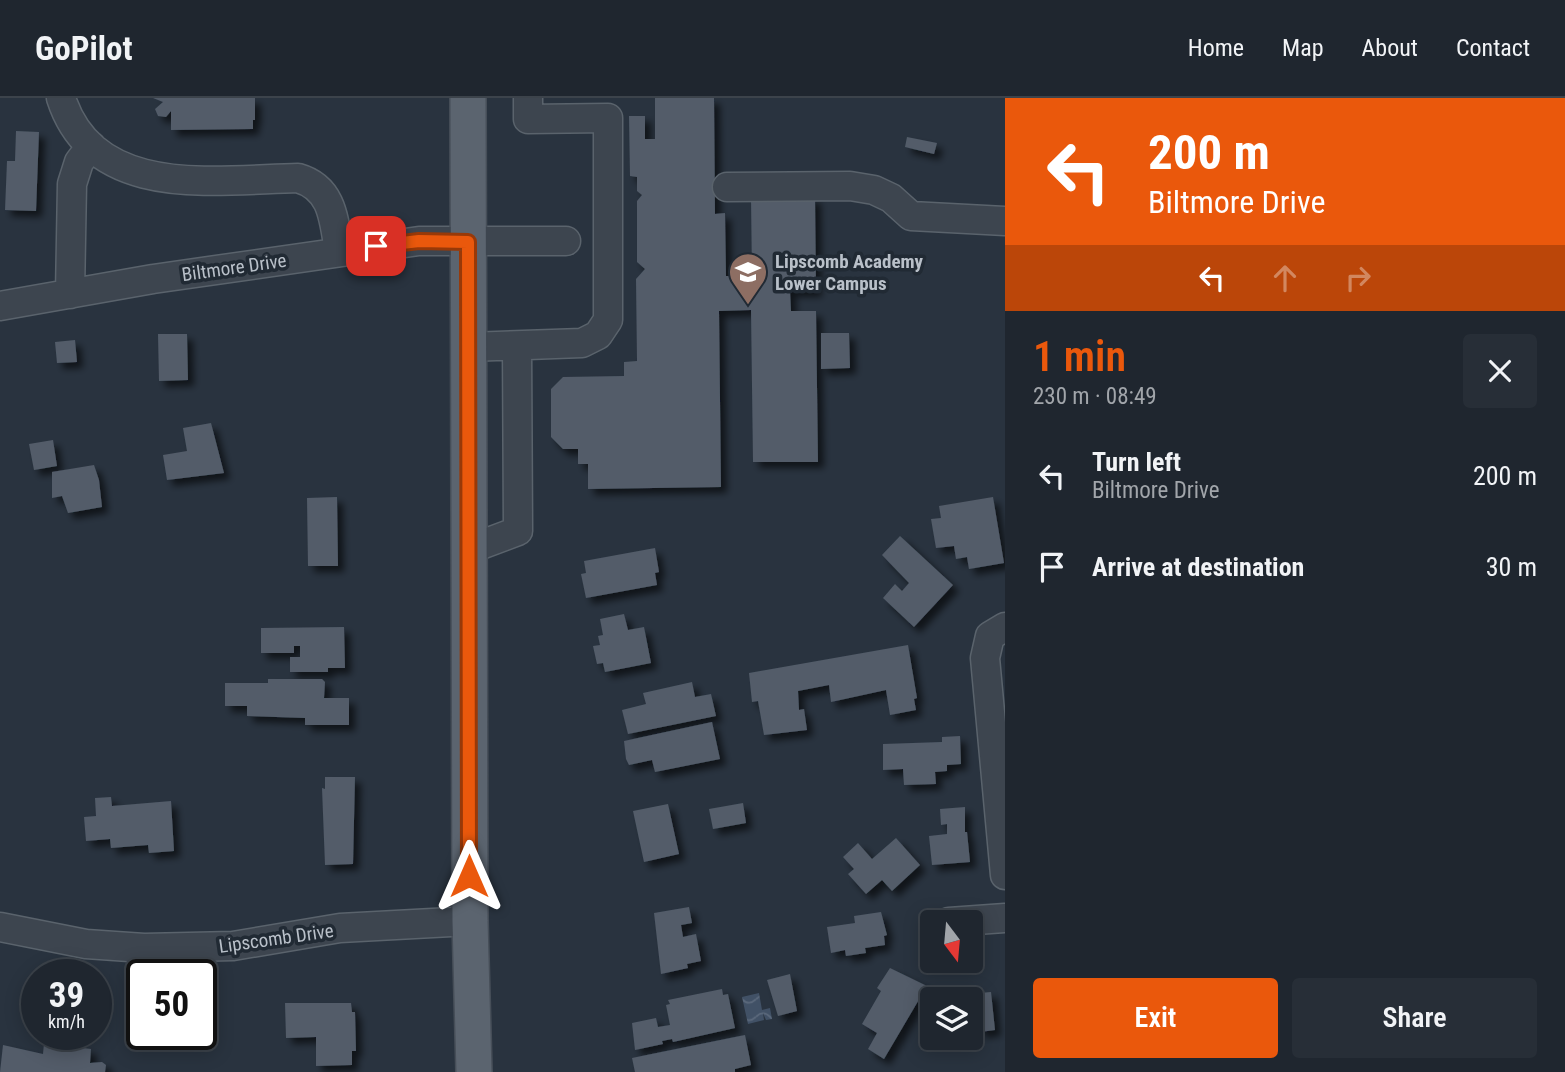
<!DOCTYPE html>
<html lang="en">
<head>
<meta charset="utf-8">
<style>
	:root { --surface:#1f262f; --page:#272e37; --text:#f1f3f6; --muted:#a1a5aa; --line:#3c434b; --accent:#ea580c }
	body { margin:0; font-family:"Roboto Condensed",sans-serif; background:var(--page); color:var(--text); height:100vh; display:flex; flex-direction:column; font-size:26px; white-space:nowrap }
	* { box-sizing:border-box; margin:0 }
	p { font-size:23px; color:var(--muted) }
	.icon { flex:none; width:38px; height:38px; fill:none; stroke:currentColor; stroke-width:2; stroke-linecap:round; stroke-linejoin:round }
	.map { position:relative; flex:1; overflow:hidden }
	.panel { display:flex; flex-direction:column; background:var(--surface); width:560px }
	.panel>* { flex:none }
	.banner { background:#ea580c; color:#fff; overflow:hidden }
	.needle { width:46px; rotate:164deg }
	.buttons { position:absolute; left:920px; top:812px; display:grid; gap:14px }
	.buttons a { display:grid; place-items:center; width:63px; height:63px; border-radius:7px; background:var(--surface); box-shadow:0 4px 18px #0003,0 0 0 2px var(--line); font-size:35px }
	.speed { position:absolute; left:21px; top:861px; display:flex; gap:14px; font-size:35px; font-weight:700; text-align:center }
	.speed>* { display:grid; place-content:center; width:91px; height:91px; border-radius:50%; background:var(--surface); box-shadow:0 4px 18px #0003,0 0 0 2px var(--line); line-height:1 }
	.speed small { font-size:18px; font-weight:400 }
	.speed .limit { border:4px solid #111; border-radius:10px; background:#fff; color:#111 }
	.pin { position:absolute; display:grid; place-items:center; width:60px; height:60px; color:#fff; margin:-30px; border-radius:14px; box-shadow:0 4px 10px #0006 }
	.me { position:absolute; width:77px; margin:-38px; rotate:0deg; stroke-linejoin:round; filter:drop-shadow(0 0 5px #0008) }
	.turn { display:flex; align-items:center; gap:24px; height:147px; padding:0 28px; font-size:32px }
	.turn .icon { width:91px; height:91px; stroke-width:2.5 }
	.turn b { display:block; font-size:49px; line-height:60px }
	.lanes { display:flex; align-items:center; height:66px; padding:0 28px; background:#0003; justify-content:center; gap:35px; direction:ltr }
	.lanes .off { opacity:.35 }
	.round { display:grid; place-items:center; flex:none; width:74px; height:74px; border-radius:7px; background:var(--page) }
	.headline { display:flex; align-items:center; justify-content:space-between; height:119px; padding:0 28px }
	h1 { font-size:42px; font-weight:600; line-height:52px; color:var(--accent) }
	.primary-button { display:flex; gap:14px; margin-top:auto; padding:14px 28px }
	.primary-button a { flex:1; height:80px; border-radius:7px; background:var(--accent); color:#fff; font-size:28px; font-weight:600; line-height:80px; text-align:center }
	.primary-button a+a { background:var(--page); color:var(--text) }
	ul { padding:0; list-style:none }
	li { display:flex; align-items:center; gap:21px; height:91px; padding:0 28px }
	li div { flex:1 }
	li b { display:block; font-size:26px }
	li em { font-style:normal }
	header { display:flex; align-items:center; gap:42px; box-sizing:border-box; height:98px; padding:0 35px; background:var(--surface); border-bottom:2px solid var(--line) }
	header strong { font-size:33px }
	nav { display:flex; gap:38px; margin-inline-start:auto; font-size:24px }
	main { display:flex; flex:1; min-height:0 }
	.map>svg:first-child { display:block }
	.water { fill:url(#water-waves) }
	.building { fill:#525c69; filter:url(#shadow) }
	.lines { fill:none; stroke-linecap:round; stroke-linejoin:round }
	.minor-casing { stroke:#5a636c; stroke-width:31 }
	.major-casing { stroke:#464e58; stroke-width:38 }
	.minor { stroke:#3d454f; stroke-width:28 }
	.major { stroke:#5b646f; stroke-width:35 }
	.route-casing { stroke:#983908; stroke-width:18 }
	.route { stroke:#ea580c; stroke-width:12 }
	.labels { text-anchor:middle; stroke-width:7; stroke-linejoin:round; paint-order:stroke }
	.poi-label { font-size:19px; font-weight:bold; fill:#b9c0c9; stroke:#212a34; text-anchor:start }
	.street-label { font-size:19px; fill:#b9c0c9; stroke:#212a34 }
</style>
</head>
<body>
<header>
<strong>GoPilot</strong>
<nav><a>Home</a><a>Map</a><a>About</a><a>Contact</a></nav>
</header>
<main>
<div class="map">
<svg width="1005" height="974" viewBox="0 0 1005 974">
	<defs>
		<pattern id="water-waves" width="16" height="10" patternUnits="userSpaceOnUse" patternTransform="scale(1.75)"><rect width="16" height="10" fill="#415166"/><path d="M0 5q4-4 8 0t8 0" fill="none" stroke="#5a687b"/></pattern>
		<filter id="shadow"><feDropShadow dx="6" dy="6" stdDeviation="3.5" flood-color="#0009"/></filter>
	</defs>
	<rect width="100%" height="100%" fill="#29333f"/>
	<!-- water -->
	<path class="water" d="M759 895 762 912 770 910 772 921 766 922 763 915 764 922 748 926 742 899Z"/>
	<!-- building -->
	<path class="building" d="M153 0H255V22H253V31L171 32V13L166 19 158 18 155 11 163 4Z
		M655 0H714L715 116 725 115 726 178H752L751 99H815L816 193H790L791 213H816L818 364H753L751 212 719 213 721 389 588 391V366H578V351H563L551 339V291L563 279 624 278V264L637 263 636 181 645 171 637 164V103L642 97 637 93V79L630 78 629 18H645V41H655Z
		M16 33 39 34 36 113 5 112 7 63H15Z
		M907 39 937 45 934 56 905 49Z
		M821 235H849L850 270 821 271Z
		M158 236H187L188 282 159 283Z
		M75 242 77 264 57 265 55 244Z
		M211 325 224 375 167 382 163 357 187 353 183 330Z
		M53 342 57 368 34 372 29 346Z
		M94 367 99 382 102 409 68 415 62 398 52 400V374Z
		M337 399 338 468H308L307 400Z
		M993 399 1004 465 969 471 967 459 956 461 954 448 936 450 931 421 941 420 939 408Z
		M900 438 953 487 914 529 883 500 895 486 902 493 909 485 882 457Z
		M655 450 659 474 655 475 657 487 586 500 581 476 586 475 584 463Z
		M624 516 628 532 644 529 651 565 605 574 603 565 597 566 593 548 600 547 598 538 603 537 600 521Z
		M344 529 345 570H328V574H290V559H300V548H294V555H261V530Z
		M908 547 917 600 914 601 916 612 890 617 886 592 831 604 829 587 798 593 799 612 804 611 807 632 764 637 758 603 752 604 749 575Z
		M268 581H322L325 584 324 600H349V627H305V620L247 618V608H225V585H268Z
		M692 584 695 599 711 596 716 618 628 636 622 612 646 606 643 595Z
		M712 624 720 661 655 674 652 662 629 667 626 661 624 643Z
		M960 638 961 666 947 667V673L935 674 936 686 904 687 903 671 883 672V646L942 644V639Z
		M325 679H355L353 766 325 767 322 690 325 691Z
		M111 699 112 708 171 703 174 753 149 755 148 747 111 750 110 741 86 743 84 719 96 718 95 700Z
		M743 705 746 725 713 731 709 711Z
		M668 706 679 756 644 764 633 713Z
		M965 709V734H967L970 764 932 767 929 738 947 736V726L941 727 940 711Z
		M896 740 920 767 892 793 882 782 866 796 848 776 854 771 843 759 858 745 872 761Z
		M689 809 692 825 681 827 683 839 696 836 701 863 687 866 688 870 661 876 654 815Z
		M881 814 887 837 884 838 885 847 865 850 866 855 846 858 845 852 831 855 827 829 855 825 854 818Z
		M890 870 927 888 884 961 868 951 877 935 862 926 881 893 877 890Z
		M790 876 797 913 778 918 767 882Z
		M722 891 723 897 728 896 735 930 673 944 672 941 662 943 663 946 635 952 632 925 656 920 658 929 670 927 666 907 670 906 668 902Z
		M957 892 958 897 991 894 995 932 980 934 979 927H971V901H935L934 894Z
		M285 905H351L352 914H355L356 953H352V967L316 968V939L286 940Z
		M745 937 751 967 735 971V974H635L632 960Z
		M44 945 91 951 90 965 102 964 106 967 105 974H0L3 947 43 956Z"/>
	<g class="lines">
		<defs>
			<path id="minor" d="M61 0C94 102 213 82 298 80 333 90 334 122 339 154
				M727 89 850 88 874 92 891 100 911 118 1005 123
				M70 196 72 86 79 64 91 48
				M0 208 153 181 419 143H566
				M469 249 582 245 598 237 608 222V20L528 21V0
				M470 451 518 433 517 248
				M1005 529 990 538 985 560 1005 777
				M949 824 1005 820
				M0 829 86 846 144 850 233 848 340 830 470 823"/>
			<path id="major" d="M468 0 470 823 474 974"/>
		</defs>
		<!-- minor casing -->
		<use href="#minor" class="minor-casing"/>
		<!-- major casing -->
		<use href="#major" class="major-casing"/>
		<!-- minor -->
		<use href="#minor" class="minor"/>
		<!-- major -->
		<use href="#major" class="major"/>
	</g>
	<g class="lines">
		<defs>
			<path id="route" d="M376 148 419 143 468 144 469 778"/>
		</defs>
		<!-- route casing -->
		<use href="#route" class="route-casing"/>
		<!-- route -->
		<use href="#route" class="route"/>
	</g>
	<!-- icons -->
	<defs>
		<symbol id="school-pin" viewBox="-11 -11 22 30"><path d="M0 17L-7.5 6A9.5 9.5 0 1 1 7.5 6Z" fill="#8d6e63" stroke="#212a34"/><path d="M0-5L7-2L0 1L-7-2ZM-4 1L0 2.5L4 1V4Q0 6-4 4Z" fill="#fff"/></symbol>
	</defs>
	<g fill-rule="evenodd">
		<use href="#school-pin" x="726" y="152" width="44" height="60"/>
	</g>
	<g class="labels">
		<!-- poi labels -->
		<g class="poi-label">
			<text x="775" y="170">Lipscomb Academy<tspan x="775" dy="22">Lower Campus</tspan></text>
		</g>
		<!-- street labels -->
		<g class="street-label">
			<text transform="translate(234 169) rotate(-8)" y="7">Biltmore Drive</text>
			<text transform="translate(276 840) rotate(-8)" y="7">Lipscomb Drive</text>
		</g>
	</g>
</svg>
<div class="buttons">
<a><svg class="needle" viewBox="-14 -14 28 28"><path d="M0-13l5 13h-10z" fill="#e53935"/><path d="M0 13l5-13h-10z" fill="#a1a5aa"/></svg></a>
<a><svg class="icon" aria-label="layers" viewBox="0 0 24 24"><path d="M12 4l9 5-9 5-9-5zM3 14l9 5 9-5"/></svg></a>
</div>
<div class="speed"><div>39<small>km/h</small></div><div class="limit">50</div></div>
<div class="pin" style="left:376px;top:148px;background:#d93025"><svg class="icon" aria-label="arrive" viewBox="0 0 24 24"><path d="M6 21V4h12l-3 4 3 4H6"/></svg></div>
<svg class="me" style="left:469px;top:778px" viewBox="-20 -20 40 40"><path d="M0-17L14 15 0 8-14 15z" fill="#ea580c" stroke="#fff" stroke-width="4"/></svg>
</div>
<section class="panel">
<div class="banner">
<div class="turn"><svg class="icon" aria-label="left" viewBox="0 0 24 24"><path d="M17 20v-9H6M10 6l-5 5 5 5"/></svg><div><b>200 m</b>Biltmore Drive</div></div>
<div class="lanes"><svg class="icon" aria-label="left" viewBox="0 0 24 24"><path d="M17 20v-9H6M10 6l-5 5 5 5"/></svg><svg class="icon off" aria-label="ahead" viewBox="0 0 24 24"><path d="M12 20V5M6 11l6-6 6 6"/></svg><svg class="icon off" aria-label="right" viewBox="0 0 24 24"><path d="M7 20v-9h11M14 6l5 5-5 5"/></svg></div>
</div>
<div class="headline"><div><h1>1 min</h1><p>230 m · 08:49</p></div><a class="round"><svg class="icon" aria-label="close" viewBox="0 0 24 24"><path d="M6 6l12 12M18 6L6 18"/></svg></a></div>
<ul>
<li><svg class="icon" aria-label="left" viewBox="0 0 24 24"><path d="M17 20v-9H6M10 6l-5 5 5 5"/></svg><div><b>Turn left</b><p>Biltmore Drive</p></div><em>200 m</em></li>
<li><svg class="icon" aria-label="arrive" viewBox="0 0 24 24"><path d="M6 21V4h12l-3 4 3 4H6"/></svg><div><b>Arrive at destination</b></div><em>30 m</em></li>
</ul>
<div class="primary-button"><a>Exit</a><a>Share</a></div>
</section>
</main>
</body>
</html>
